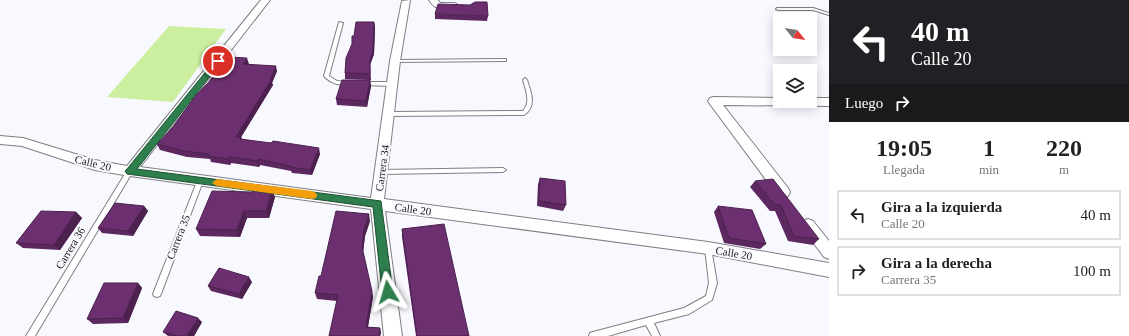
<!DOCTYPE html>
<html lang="es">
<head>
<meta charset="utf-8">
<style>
	:root { --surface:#fff; --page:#f6f6f6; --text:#222; --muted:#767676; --line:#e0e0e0 }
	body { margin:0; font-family:"Times New Roman",serif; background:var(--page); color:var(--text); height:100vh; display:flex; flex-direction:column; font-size:15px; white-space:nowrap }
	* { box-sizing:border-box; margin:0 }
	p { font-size:13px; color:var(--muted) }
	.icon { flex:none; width:22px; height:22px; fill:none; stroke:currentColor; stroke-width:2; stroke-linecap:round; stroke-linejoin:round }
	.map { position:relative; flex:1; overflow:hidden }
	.drawer { display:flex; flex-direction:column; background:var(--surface); width:300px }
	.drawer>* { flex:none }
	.banner { background:#202124; color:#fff; overflow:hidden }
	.needle { width:26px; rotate:120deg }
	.fabs { position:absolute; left:773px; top:12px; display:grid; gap:8px }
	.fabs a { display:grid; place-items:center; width:44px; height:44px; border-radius:0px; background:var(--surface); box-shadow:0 2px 10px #0003; font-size:20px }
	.pin { position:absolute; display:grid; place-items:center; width:34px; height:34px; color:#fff; margin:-17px; border:2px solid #fff; border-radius:50%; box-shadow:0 1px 4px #0007 }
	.me { position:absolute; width:44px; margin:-22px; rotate:353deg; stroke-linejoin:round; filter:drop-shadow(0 0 3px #0008) }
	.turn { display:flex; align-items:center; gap:14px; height:84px; padding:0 16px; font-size:18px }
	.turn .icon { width:52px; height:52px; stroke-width:2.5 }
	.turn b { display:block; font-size:28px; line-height:34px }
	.then { display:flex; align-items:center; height:38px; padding:0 16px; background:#0003; gap:8px; font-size:15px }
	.eta { display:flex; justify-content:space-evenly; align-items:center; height:68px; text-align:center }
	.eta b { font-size:24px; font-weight:600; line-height:28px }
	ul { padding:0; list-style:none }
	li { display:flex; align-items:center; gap:12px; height:50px; margin:0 8px 6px; padding:0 8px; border:2px solid var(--line); border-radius:0px }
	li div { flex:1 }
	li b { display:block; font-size:15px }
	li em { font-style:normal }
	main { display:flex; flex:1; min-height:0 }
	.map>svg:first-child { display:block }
	.green { fill:#cbef9e }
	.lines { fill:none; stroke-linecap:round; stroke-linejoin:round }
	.lane-casing { stroke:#7e7f83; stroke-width:2 }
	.street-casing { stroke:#7e7f83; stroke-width:2 }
	.lane { fill:#fff; fill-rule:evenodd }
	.street { fill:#fff; fill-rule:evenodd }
	.wall { fill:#5d2860 }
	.shaded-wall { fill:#4c214e }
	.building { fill:#6c2f70; stroke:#4c214e }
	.route { fill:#2e7e4e; stroke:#1e5233 }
	.slow { fill:#f59e0b }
	.labels { text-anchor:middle; stroke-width:4; stroke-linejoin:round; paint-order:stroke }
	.street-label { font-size:11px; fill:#212123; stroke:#f8f9fe }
</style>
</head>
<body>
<main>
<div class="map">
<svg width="829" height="336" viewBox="0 0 829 336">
	<rect width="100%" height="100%" fill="#f8f9fe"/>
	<!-- green -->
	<path class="green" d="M169 26 226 29 173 102 107 97Z"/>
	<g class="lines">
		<defs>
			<path id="lane" d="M777 8H813L829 13V15L813 10H778L776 9Z
				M339 22 343 23 329 76 337 81 351 82V83C343 88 330 83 324 76Z
				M504 59H506V61L395 62 393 61 395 60Z
				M525 78 527 80C531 92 537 107 524 115L389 116 386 114 389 112 523 111C531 102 526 91 523 80Z
				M363 82H393L396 84 393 86 361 85V83Z
				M503 168 506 170 503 172 381 174H379L378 172 379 170H381Z
				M128 169H130L133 171 35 336H26Z
				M198 179H202L203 181 161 294 160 296 157 297 154 296 153 294Z
				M708 245 710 246 711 248 717 283 712 300 689 314 654 323 660 336H652L646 325 608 336H589L590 333 593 332 684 308 706 296 709 283 705 248 706 246Z"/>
			<path id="street" d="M261 0H270L140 167 371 198 390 61 402 1 410 0 400 61 384 199 708 242 829 263V277L708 254 385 211 402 336H384L371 209 130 176 95 170 22 146 0 144V136L23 138 95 160 127 166Z
				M429 0H438L440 3H455L459 6C455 10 442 9 436 7 433 6 431 3 429 0Z
				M714 97 780 98V101H810V98H829V106L723 105 788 188 790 192 788 196 783 197 778 196 710 104 708 101 710 98Z
				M808 219 813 221 829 241V259L824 257 803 229 801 225 803 221Z"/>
		</defs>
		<!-- lane casing -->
		<use href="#lane" class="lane-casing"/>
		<!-- street casing -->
		<use href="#street" class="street-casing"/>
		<!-- lane -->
		<use href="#lane" class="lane"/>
		<!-- street -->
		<use href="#street" class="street"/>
	</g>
	<!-- wall -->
	<path class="wall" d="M435 14 488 16 487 21 435 19Z
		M374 22 375 28 374 54 370 65 371 80 345 79V73L354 36Z
		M249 64 248 65 277 71 272 83 273 85 241 137 242 139 320 154 312 175 292 173 291 171 260 165 259 167 231 163 230 165 211 162 210 159 187 157 160 150 157 144Z
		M370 80 371 86 367 107 337 105 336 99Z
		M540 178 566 205 563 211 537 206 538 184Z
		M755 181 819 239 813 245 788 241 775 211H770L750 187Z
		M275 197 269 218H247L240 237 200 236 196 229Z
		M144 206 148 211 133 236 102 233 98 228Z
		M718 206 766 244 760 249 724 243 714 212Z
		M76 212 82 218 60 250 23 248 16 243Z
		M370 221 365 236 363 252 373 297 368 327 380 328 381 334 329 336 337 301 317 299 315 293Z
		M402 229 469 336H416L402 237Z
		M252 282 242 299 211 291 208 286Z
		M138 283 142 288 128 323 93 324 87 319Z
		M202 322 194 336H168L163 332Z"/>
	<!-- shaded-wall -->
	<path class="shaded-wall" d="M374 22 375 28 374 54 370 65 371 80 370 60Z
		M247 58 249 64 245 70 243 64Z
		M276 66 277 71 272 83 273 85 240 139 241 137 244 143 236 137 270 80Z
		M370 80 371 86 367 107 366 101Z
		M319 148 320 154 312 175 310 170Z
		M229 157 231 163 230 165 228 159Z
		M258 159 260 165 259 167 257 161Z
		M272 190 275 197 269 218 266 211Z
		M144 206 148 211 133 236 128 231Z
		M244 211 247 218 240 237 237 230Z
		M76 212 82 218 60 250 54 245Z
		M369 214 370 221 365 236 363 253 362 247 364 229Z
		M249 277 252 282 242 299 239 294Z
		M138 283 142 288 128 323 123 318Z
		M372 291 373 297 367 332 366 327Z
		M198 318 202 322 194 336H187Z
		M380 328 381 334 380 336H379Z"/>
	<!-- building -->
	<path class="building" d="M475 2H487L488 16 435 14 438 4 470 5Z
		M356 22H374L373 49 370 60V74L345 73 346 58 352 44V36H354Z
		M228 57 247 58 243 64 276 66 270 80H271L236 137H241L240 139 271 143 273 141 319 148 310 170 290 167V166L258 159 257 161 229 157 228 159 208 156 209 154 184 151 157 144 173 127 196 95 208 83Z
		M342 80H370L366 101 336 99Z
		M540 178 565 181 566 205 539 201Z
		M773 179 819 239 794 236 781 205H775L755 181Z
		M253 189 272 190 266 211H244L237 230 196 229 212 191 252 192Z
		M115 203 144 206 128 231 98 228Z
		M718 206 752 210 766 244 729 238Z
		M41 211 76 212 54 245 16 243Z
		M336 211 369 214 364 229 362 247 372 291 366 327 380 328 379 336H329L338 295 315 293 319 276H321Z
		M444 224 469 336H417L402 229Z
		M219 268 249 277 239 294 208 286Z
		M104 283H138L123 318 87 319Z
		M176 311 198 318 187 336H178L163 332Z"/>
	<!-- route -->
	<path class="route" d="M216 59H221L222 61 137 169 381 201 393 292 392 296 388 297 384 296 382 292 373 207 127 174 125 171 127 169Z"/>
	<!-- slow -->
	<path class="slow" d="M217 179 312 191 316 193 317 195 316 198 312 199 217 186 212 183Z"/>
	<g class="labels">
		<!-- street labels -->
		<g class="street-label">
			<text transform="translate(93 163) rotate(14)" y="4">Calle 20</text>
			<text transform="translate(382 168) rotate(-82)" y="4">Carrera 34</text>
			<text transform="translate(413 209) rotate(8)" y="4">Calle 20</text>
			<text transform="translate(178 237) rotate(-69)" y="4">Carrera 35</text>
			<text transform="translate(70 248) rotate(-59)" y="4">Carrera 36</text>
			<text transform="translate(734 253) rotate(10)" y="4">Calle 20</text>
		</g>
	</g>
</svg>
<div class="fabs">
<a><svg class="needle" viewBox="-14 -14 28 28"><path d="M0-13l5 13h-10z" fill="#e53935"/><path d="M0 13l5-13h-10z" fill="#767676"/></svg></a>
<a><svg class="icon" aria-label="layers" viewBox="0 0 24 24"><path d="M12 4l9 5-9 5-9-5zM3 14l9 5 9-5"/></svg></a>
</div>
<div class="pin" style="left:218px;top:61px;background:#d93025"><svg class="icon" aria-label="arrive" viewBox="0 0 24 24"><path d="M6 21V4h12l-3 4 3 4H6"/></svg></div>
<svg class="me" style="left:388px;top:292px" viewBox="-20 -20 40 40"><path d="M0-17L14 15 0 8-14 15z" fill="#2e7e4e" stroke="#fff" stroke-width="4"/></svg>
</div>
<section class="drawer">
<div class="banner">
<div class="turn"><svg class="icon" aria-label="left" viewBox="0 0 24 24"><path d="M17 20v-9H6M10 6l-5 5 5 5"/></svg><div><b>40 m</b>Calle 20</div></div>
<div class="then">Luego<svg class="icon" aria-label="right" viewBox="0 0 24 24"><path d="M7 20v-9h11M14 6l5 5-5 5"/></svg></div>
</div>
<div class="eta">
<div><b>19:05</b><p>Llegada</p></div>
<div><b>1</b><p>min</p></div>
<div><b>220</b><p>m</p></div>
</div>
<ul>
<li><svg class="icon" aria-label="left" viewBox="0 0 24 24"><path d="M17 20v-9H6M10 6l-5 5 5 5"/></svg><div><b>Gira a la izquierda</b><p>Calle 20</p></div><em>40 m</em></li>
<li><svg class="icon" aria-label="right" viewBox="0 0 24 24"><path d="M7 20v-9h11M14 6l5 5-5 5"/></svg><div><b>Gira a la derecha</b><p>Carrera 35</p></div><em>100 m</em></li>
</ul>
</section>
</main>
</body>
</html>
